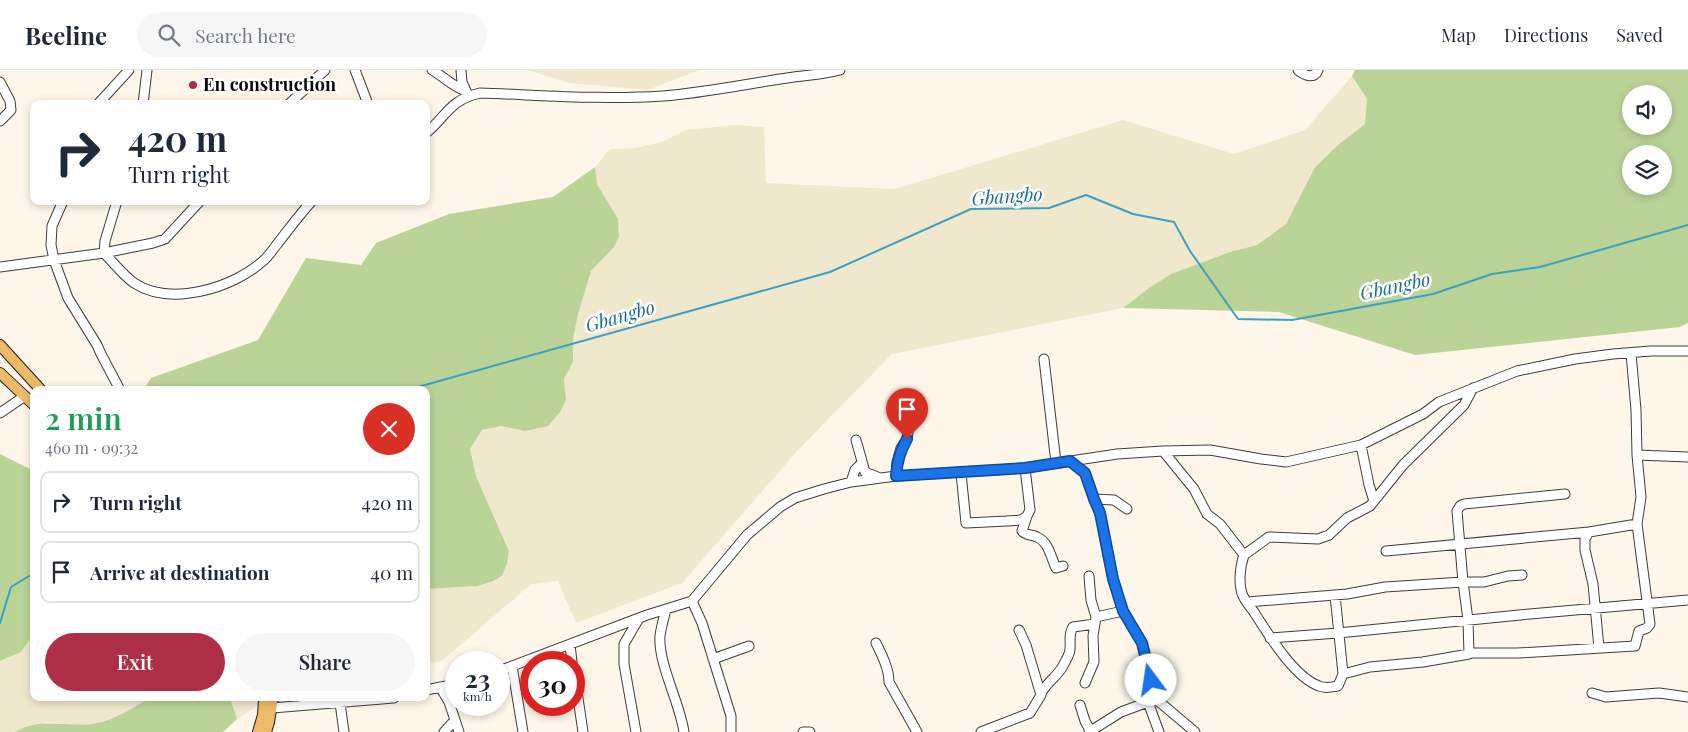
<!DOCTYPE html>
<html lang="en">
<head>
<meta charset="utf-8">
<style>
	:root { --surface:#fff; --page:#f6f6f7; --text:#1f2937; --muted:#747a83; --line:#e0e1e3; --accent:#ad2f47 }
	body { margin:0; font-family:"Playfair Display",serif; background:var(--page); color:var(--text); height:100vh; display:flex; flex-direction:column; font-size:19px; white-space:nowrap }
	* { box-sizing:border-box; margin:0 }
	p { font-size:16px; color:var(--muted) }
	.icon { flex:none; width:28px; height:28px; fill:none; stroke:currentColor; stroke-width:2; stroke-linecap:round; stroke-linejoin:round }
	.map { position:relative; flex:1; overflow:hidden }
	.details { position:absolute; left:30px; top:316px; width:400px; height:315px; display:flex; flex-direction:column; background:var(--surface); border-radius:10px; box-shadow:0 2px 8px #0003 }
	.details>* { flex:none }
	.top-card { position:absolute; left:30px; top:30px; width:400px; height:105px; border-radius:10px; box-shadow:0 2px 8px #0003; background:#fff; color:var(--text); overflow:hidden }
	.tools { position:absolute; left:1622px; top:15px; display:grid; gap:10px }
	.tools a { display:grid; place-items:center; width:50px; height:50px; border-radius:50%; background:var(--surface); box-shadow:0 2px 8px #0003; font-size:25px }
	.speed { position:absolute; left:445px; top:581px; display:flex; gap:10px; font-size:25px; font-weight:700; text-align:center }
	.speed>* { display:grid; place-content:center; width:65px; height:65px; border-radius:50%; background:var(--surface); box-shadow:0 2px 8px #0003; line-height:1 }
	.speed small { font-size:12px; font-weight:400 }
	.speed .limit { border:8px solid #d22; background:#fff; color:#111 }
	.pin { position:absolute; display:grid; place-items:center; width:42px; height:42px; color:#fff; margin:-51px -21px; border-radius:50% 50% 50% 0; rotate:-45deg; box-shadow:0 0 5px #0007 }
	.pin .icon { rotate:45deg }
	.me { position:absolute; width:55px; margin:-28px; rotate:346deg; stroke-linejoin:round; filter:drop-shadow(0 0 4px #0008) }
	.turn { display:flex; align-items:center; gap:18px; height:105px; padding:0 15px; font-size:22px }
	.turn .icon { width:65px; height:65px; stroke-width:2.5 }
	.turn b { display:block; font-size:35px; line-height:42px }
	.round { display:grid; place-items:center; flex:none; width:52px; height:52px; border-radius:26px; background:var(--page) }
	.summary { display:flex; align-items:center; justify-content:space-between; height:85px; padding:0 15px }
	h1 { font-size:30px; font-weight:600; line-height:38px; color:#1e9e55 }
	.cta { display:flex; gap:10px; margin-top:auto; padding:10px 15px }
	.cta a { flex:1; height:58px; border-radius:30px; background:var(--accent); color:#fff; font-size:20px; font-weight:600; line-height:58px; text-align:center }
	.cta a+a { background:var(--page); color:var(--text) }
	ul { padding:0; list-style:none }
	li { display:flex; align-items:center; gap:15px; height:62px; margin:0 10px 8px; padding:0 5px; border:2px solid var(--line); border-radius:10px }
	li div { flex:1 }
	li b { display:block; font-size:19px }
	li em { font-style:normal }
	header { display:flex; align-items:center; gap:30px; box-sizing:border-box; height:70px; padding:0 25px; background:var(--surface); border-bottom:1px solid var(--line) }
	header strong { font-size:24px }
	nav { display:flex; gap:28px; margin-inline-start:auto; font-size:18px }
	.search { width:350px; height:45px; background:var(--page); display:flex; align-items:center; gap:12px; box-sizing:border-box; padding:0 18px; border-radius:28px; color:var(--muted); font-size:19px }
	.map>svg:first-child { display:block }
	.farmland { fill:#f0e8cc }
	.forest { fill:#bad397; fill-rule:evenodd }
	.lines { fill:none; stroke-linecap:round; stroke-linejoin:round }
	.stream { stroke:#3f9fc1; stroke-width:2 }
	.minor-casing { stroke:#3d3d3d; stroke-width:11 }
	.major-casing { stroke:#1b1b1b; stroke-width:12 }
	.minor { stroke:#fff; stroke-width:9 }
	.major { stroke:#edba69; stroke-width:10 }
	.route-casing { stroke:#114b97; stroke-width:12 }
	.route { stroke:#1a73e8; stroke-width:9 }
	.poi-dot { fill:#ad2f47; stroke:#fff; stroke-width:2 }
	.labels { text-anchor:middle; stroke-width:5; stroke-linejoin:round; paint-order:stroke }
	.poi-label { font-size:18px; font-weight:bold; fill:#0a0a0a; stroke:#fff; text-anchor:start }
	.water-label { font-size:19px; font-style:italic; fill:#1f6e8f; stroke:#fff }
</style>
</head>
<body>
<header>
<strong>Beeline</strong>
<div class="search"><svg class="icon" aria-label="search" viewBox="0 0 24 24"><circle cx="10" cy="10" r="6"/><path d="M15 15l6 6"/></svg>Search here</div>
<nav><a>Map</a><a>Directions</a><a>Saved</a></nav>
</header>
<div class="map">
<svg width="1688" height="662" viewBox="0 0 1688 662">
	<rect width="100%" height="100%" fill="#fdf6e9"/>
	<!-- farmland -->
	<path class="farmland" d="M527 0H699L648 20 570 13Z
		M1352 6 1367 29 1365 54 1338 75 1315 96 1286 154 1257 175 1230 182 1171 204 1149 218 1123 238 892 284 798 380 682 513 576 553 558 511 531 514 442 591 426 594V519L477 516 502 507 507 494 509 480 476 406 470 379 482 360 501 356 525 361 566 330 564 309 573 292V269L578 244 591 201 614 177 618 149 597 114 595 97 610 79 635 78 662 72 686 60 737 55 764 57 766 113 895 119 1123 50 1234 84 1305 60Z
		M34 563V628H149L120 646 95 654 76 655 47 652 15 662H0V591L21 582Z
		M230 628H268L237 649Z"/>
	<!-- forest -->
	<path class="forest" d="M1355 0H1688V253L1680 257 1415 285 1279 242 1123 238 1149 218 1171 204 1230 182 1257 175 1286 154 1315 97 1338 75 1365 54 1367 29 1352 6ZM1631 24H1664V56H1631ZM1631 84H1664V116H1631Z
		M595 97 597 114 618 149 619 167 614 177 591 201 578 244 573 269V292L564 309 566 330 560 342 548 356 525 361 501 356 482 360 470 379 476 406 509 481 507 494 502 506 493 511 477 516 426 519V320H143L151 308 258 270 306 188 361 195 376 173 449 144 553 127Z
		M0 384 34 401V563L21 582 0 591Z
		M149 628H230L237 649 223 662H15C40 647 65 657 92 654 114 651 131 639 149 628Z"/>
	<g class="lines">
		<!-- stream -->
		<path class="stream" d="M407 320 830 202 971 139 1049 138 1086 125 1133 144 1174 152 1190 181 1238 249 1292 250 1433 224 1492 204 1540 197 1688 155
			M0 553 11 517 34 503"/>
		<defs>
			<path id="minor" d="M355 0 368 34
				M432 0C443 6 453 17 464 20
				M461 0 462 12 467 23
				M1298 0C1304 5 1314 10 1318 0
				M0 12 10 31 11 40 0 51
				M98 34 129 0
				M143 34 147 0
				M289 34 325 0
				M426 63C447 46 449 30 480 23 541 25 601 30 663 26 704 23 746 14 787 8 805 5 822 5 840 0
				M63 131 52 156 51 175 54 190 68 228 97 275 101 284 120 320
				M117 131 105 171 104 183C114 193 123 205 134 213 171 237 233 218 263 191 269 186 273 179 278 173 289 159 300 144 312 131
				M0 197 104 183 153 173 165 169 200 131
				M1631 283 1636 340 1637 385 1688 387
				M1044 289 1056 393
				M0 343 25 326
				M856 370 865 402 880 408
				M1361 375 1369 415 1374 431
				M1163 381 1194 419 1207 444 1220 454 1244 485
				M1070 391 1085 403 1094 429 1100 443 1113 509 1123 541 1142 573 1156 629 1195 662
				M961 403 966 453 1007 451 1021 450 1027 446 1030 440 1025 398
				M896 406 897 392 901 378 907 369 910 349
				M851 412 855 400 862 393
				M1094 429 1114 430 1127 439
				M1027 446 1022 461C1026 466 1031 464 1037 467 1049 472 1051 488 1056 498L1063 496
				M1386 481 1589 462
				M1522 505 1508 506 1484 512H1463L1457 441 1460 436 1464 434 1565 424
				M1335 525 1343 604 1338 616C1331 617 1326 619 1319 616 1294 607 1268 564 1254 542 1250 537 1246 532 1243 526 1238 515 1240 496 1244 485L1269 467 1318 469 1329 465 1347 448 1370 436 1403 395 1464 335 1473 318
				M692 531 702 553 731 646V662
				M1247 532 1347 524 1385 517 1463 512 1468 550 1469 584 1423 592 1370 597 1343 604
				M666 539C664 548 661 557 660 566 658 594 680 633 684 662
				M1096 547 1123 541
				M1270 568 1338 563 1530 544 1688 530
				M876 573C882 585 889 599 889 612L917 662
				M570 575 572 592
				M1599 578 1593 514 1585 480V469L1589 462 1637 454 1641 427 1637 385
				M1470 583H1518L1635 576 1639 561 1647 558 1650 554 1637 454
				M713 589 749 576
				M512 596 523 662
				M499 601 647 545 692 531 747 465 780 437 795 428 824 419 851 412 896 406 1025 398 1117 384 1163 381 1210 380 1261 389 1286 392 1361 375 1423 344 1439 332 1517 301 1575 289 1613 284 1651 281H1688
				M574 601 583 662
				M1085 613 1094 592 1093 566 1096 547 1091 530 1089 506
				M440 617 449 632 455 650 444 662
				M426 620 456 614
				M1592 623 1606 627 1659 623 1688 627
				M1041 624C1046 612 1058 607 1064 594 1066 590 1070 584 1070 579 1071 570 1068 565 1073 557L1095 554
				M1148 632 1159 662
				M340 633 344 662
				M1080 635 1085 651 1091 662
				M272 638 394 628
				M455 650 459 662
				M636 662 624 594V574L638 550
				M803 662H810
				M981 662 1030 643 1041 625 1026 575 1019 560
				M1089 662 1121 642 1156 629"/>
			<path id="major" d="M0 275 41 320
				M0 303 34 335
				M258 662 263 645 264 628
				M266 662 269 652 273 628"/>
		</defs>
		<!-- minor casing -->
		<use href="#minor" class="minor-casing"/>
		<!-- major casing -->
		<use href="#major" class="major-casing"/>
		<!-- minor -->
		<use href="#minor" class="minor"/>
		<!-- major -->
		<use href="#major" class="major"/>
	</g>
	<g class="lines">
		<defs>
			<path id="route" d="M907 369C900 381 897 392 896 406L1025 398 1070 391 1085 403 1094 429 1100 443 1113 509 1123 541 1142 573 1151 610"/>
		</defs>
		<!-- route casing -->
		<use href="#route" class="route-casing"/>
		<!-- route -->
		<use href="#route" class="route"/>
	</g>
	<!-- markers -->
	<circle class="poi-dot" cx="193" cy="15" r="5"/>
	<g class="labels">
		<!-- poi labels -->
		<g class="poi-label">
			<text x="203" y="21">En construction</text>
		</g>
		<!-- water labels -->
		<g class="water-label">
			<text transform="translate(1007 126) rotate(-4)" y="7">Gbangbo</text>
			<text transform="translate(1395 216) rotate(-12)" y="7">Gbangbo</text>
			<text transform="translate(620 246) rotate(-16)" y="7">Gbangbo</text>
		</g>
	</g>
</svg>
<div class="tools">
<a><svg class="icon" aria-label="sound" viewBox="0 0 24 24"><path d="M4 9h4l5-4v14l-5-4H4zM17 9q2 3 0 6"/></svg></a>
<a><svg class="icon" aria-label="layers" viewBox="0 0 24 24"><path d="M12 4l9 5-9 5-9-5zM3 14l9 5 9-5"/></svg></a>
</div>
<div class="speed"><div>23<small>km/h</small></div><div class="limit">30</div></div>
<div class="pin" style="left:907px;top:369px;background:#d93025"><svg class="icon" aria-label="arrive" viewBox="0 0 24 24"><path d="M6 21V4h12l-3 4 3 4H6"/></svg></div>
<svg class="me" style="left:1151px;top:610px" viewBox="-20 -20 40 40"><circle r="19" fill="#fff"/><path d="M0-13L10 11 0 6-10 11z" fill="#1a73e8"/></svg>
<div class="top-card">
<div class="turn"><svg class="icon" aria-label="right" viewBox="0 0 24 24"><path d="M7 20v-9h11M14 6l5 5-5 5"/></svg><div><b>420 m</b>Turn right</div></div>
</div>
<section class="details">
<div class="summary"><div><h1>2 min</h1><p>460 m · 09:32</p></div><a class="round" style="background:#d93025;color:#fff"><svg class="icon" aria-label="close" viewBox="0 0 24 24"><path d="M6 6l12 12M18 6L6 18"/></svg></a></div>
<ul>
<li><svg class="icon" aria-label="right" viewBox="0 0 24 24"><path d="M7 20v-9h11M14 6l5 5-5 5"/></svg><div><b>Turn right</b></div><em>420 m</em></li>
<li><svg class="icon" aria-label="arrive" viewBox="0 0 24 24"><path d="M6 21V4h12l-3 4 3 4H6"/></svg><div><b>Arrive at destination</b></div><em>40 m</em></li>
</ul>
<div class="cta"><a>Exit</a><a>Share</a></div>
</section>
</div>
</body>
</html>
